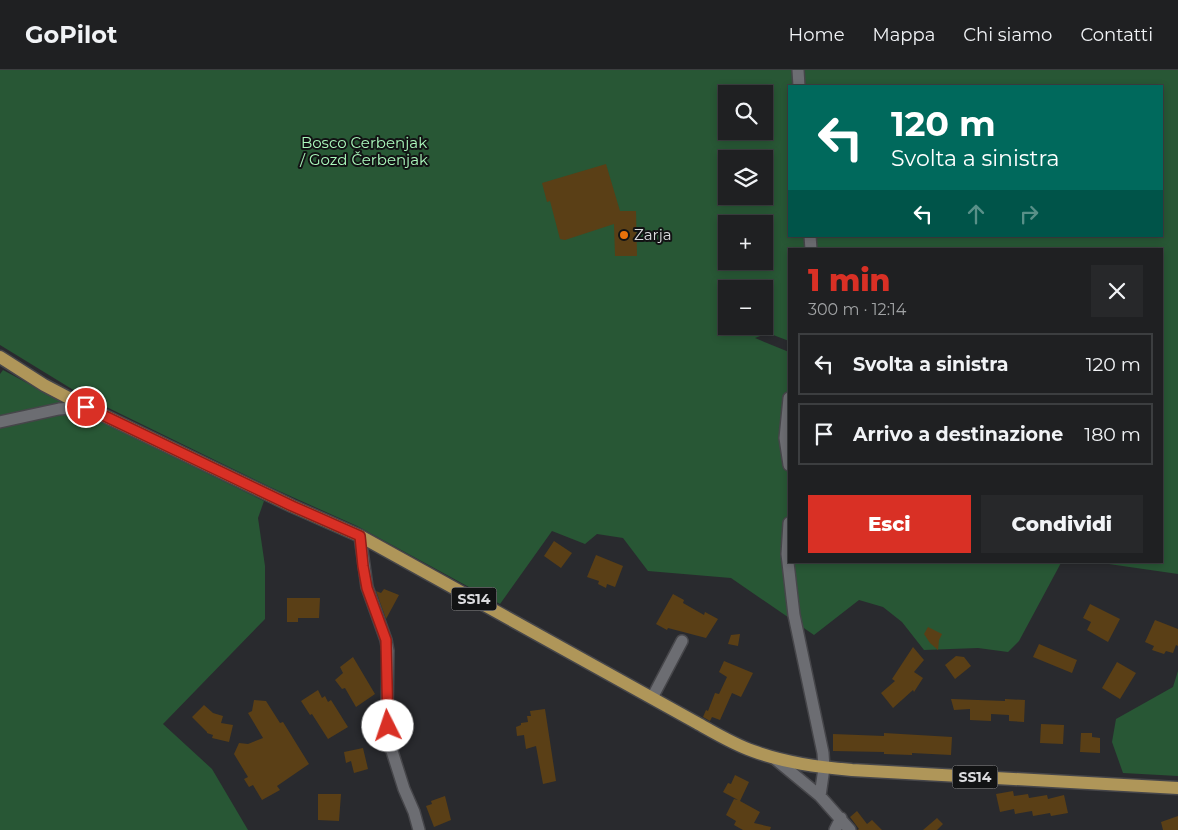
<!DOCTYPE html>
<html lang="it">
<head>
<meta charset="utf-8">
<style>
	:root { --surface:#1f2022; --page:#27282a; --text:#f1f3f6; --muted:#a1a3a5; --line:#3c3e40; --accent:#d93025 }
	body { margin:0; font-family:Montserrat,sans-serif; background:var(--page); color:var(--text); height:100vh; display:flex; flex-direction:column; font-size:19px; white-space:nowrap }
	* { box-sizing:border-box; margin:0 }
	p { font-size:16px; color:var(--muted) }
	.icon { flex:none; width:28px; height:28px; fill:none; stroke:currentColor; stroke-width:2; stroke-linecap:round; stroke-linejoin:round }
	.map { position:relative; flex:1; overflow:hidden }
	.panel { position:absolute; left:788px; top:178px; width:375px; height:315px; display:flex; flex-direction:column; background:var(--surface); border-radius:0px; box-shadow:0 2px 8px #0003,0 0 0 1px var(--line) }
	.panel>* { flex:none }
	.guide { position:absolute; left:788px; top:15px; width:375px; height:152px; border-radius:0px; box-shadow:0 2px 8px #0003,0 0 0 1px var(--line); background:#00695c; color:#fff; overflow:hidden }
	.fabs { position:absolute; left:718px; top:15px; display:grid; gap:10px }
	.fabs a { display:grid; place-items:center; width:55px; height:55px; border-radius:0px; background:var(--surface); box-shadow:0 2px 8px #0003,0 0 0 1px var(--line); font-size:25px }
	.pin { position:absolute; display:grid; place-items:center; width:42px; height:42px; color:#fff; margin:-21px; border:2px solid #fff; border-radius:50%; box-shadow:0 1px 5px #0007 }
	.me { position:absolute; width:55px; margin:-28px; rotate:356deg; stroke-linejoin:round; filter:drop-shadow(0 0 4px #0008) }
	.turn { display:flex; align-items:center; gap:18px; height:105px; padding:0 20px; font-size:22px }
	.turn .icon { width:65px; height:65px; stroke-width:2.5 }
	.turn b { display:block; font-size:35px; line-height:42px }
	.lanes { display:flex; align-items:center; height:48px; padding:0 20px; background:#0003; justify-content:center; gap:25px; direction:ltr }
	.lanes .off { opacity:.35 }
	.round { display:grid; place-items:center; flex:none; width:52px; height:52px; border-radius:0px; background:var(--page) }
	.head { display:flex; align-items:center; justify-content:space-between; height:85px; padding:0 20px }
	h1 { font-size:30px; font-weight:800; line-height:38px; color:var(--accent) }
	.button { display:flex; gap:10px; margin-top:auto; padding:10px 20px }
	.button a { flex:1; height:58px; border-radius:0px; background:var(--accent); color:#fff; font-size:20px; font-weight:800; line-height:58px; text-align:center }
	.button a+a { background:var(--page); color:var(--text) }
	ul { padding:0; list-style:none }
	li { display:flex; align-items:center; gap:15px; height:62px; margin:0 10px 8px; padding:0 10px; border:2px solid var(--line); border-radius:0px }
	li div { flex:1 }
	li b { display:block; font-size:19px }
	li em { font-style:normal }
	header { display:flex; align-items:center; gap:30px; box-sizing:border-box; height:70px; padding:0 25px; background:var(--surface); border-bottom:1px solid var(--line) }
	header strong { font-size:24px }
	nav { display:flex; gap:28px; margin-inline-start:auto; font-size:18px }
	.map>svg:first-child { display:block }
	.green { fill:#285735; fill-rule:evenodd }
	.building { fill:#5a3f16 }
	.lines { fill:none; stroke-linecap:round; stroke-linejoin:round }
	.minor-casing { stroke:#46464a; stroke-width:14 }
	.major-casing { stroke:#46464a; stroke-width:15 }
	.minor { stroke:#6c6d72; stroke-width:11 }
	.major { stroke:#af9659; stroke-width:12 }
	.route-casing { stroke:#8d1f18; stroke-width:12 }
	.route { stroke:#d93025; stroke-width:9 }
	.food-dot { fill:#e8710a; stroke:#121314; stroke-width:2 }
	.labels { text-anchor:middle; stroke-width:4; stroke-linejoin:round; paint-order:stroke }
	.shield { fill:#121314; stroke:#9f9fa1; stroke-width:1 }
	.shield-label { font-size:14px; font-weight:bold; fill:#dbdbde }
	.park-label { font-size:15px; fill:#acfabd; stroke:#121314 }
	.poi-label { font-size:15px; fill:#dbdbde; stroke:#121314; text-anchor:start }
</style>
</head>
<body>
<header>
<strong>GoPilot</strong>
<nav><a>Home</a><a>Mappa</a><a>Chi siamo</a><a>Contatti</a></nav>
</header>
<div class="map">
<svg width="1178" height="760" viewBox="0 0 1178 760">
	<rect width="100%" height="100%" fill="#292a2e"/>
	<!-- green -->
	<path class="green" d="M0 0H794V16H789V166H807V179H789V271L768 263 755 268 789 282V491H1062L1019 571 1008 582 978 578 924 580 902 552 883 537 859 530 814 565 731 508 648 501 623 468 597 464 585 474 552 461 500 534 357 456 270 417 80 324 0 275ZM726 24H764V61H726ZM726 89H764V126H726ZM726 154H764V191H726ZM726 219H764V256H726Z
		M804 0H1178V504L1088 491H1161V179H816L815 166H1161V16H805Z
		M3 300 81 342 264 431 258 448 265 496V549L163 654 212 699 248 760H0V304Z
		M1178 601V706L1123 703 1112 672 1116 649 1173 617Z"/>
	<!-- building -->
	<path class="building" d="M606 94 620 141H636L637 186H615L614 154 565 170 560 169 550 131 547 132 542 113Z
		M554 471 572 483 561 498 544 486Z
		M596 485 623 496 615 517 607 514 606 518 598 514 599 511 587 507Z
		M384 519 399 525 386 549 376 521 381 523Z
		M673 524 684 530 683 533 704 545 705 542 718 549 706 568 668 558 667 560 656 554Z
		M287 528H320L319 548H298V552H287Z
		M1090 534 1120 549 1108 572 1087 560 1091 552 1083 548Z
		M1155 550 1178 559V576L1176 575 1173 583 1166 581 1164 584 1152 580 1154 576 1145 572Z
		M928 557 942 564 939 570 938 580 930 573 924 564Z
		M740 564 738 576 728 574 731 565Z
		M1039 574 1077 590 1072 603 1033 587Z
		M913 577 924 590 914 602 923 608 914 622 913 620 893 638 881 623 895 611 892 609Z
		M956 586 964 587 971 596 955 609 945 595Z
		M353 587 375 624 356 637 345 618 342 619 335 610 343 603 340 597Z
		M724 591 753 603 741 627 732 623 720 650 712 647 710 651 703 647 706 640 708 641 715 623 719 624 727 607 719 602Z
		M1117 592 1136 603 1120 629 1102 618Z
		M318 620 322 628 325 626 328 632 331 630 348 657 328 669 312 644 310 645 301 631Z
		M951 629 1005 631V629L1025 630 1024 652 1009 651V645L991 644V651L970 650V639L954 640Z
		M254 630 266 631 280 653 283 652 309 694 277 716 280 720 262 730 253 715 249 717 244 709 248 707 234 684 239 673 248 674 263 668 248 643 252 641Z
		M204 635 213 643 223 646 221 653 233 655 229 672 212 668 213 665 207 663V662L192 647Z
		M545 639 556 711 543 714 536 676 526 679 524 665 517 666 516 657 521 655V653L528 652 527 646H531L530 641Z
		M1041 654 1064 655 1063 674 1040 673Z
		M884 663 952 667 951 685 912 683V685L884 684V682L833 681V664L884 666Z
		M1081 663H1092V667L1100 668V683L1080 682Z
		M363 678 368 699 354 703 351 691 346 693 344 682Z
		M735 705 749 712 740 731 760 742 754 753 771 757 770 760H743L734 755 736 751 726 745 734 729 738 730 723 722 728 713 731 714Z
		M1013 721 1014 726 1028 724 1029 728 1047 725 1048 729 1064 725 1068 743 1051 746 1050 743 1033 746 1032 741 1015 744 1014 739 1000 742 996 724Z
		M318 724H341L339 751 318 750Z
		M445 726 451 750 434 757 426 736 432 734 431 731Z
		M857 741 867 754 872 750 882 760H857L859 759 850 747Z
		M1178 746V760H1163L1161 752Z
		M937 748 943 754 937 760H923Z"/>
	<g class="lines">
		<defs>
			<path id="minor" d="M798 0 799 16
				M810 166 811 179
				M789 328 785 368 789 395
				M0 352 59 339 86 337
				M789 453 787 484 794 545 823 683 824 698 820 726
				M360 466 367 517 386 570 388 581 387 640 391 678 404 719 414 742 419 760
				M652 628 682 571
				M774 688 820 726 850 760
				M835 760 841 748"/>
			<path id="major" d="M0 287 44 315 86 337 292 436 360 466 697 653C715 663 733 674 753 681 785 693 818 697 852 700L1178 718"/>
		</defs>
		<!-- minor casing -->
		<use href="#minor" class="minor-casing"/>
		<!-- major casing -->
		<use href="#major" class="major-casing"/>
		<!-- minor -->
		<use href="#minor" class="minor"/>
		<!-- major -->
		<use href="#major" class="major"/>
	</g>
	<g class="lines">
		<defs>
			<path id="route" d="M86 337 292 436 360 466 363 496 367 518 386 570 388 656"/>
		</defs>
		<!-- route casing -->
		<use href="#route" class="route-casing"/>
		<!-- route -->
		<use href="#route" class="route"/>
	</g>
	<!-- markers -->
	<circle class="food-dot" cx="624" cy="165" r="5"/>
	<g class="labels">
		<!-- shield labels -->
		<g class="shield">
			<rect x="451.5" y="517.5" width="45" height="23" rx="4"/>
			<rect x="952.5" y="695.5" width="45" height="23" rx="4"/>
		</g>
		<g class="shield-label">
			<text x="474" y="534">SS14</text>
			<text x="975" y="712">SS14</text>
		</g>
		<!-- park labels -->
		<g class="park-label">
			<text x="364" y="78">Bosco Cerbenjak<tspan x="364" dy="17">/ Gozd Čerbenjak</tspan></text>
		</g>
		<!-- poi labels -->
		<g class="poi-label">
			<text x="634" y="170">Zarja</text>
		</g>
	</g>
</svg>
<div class="fabs">
<a><svg class="icon" aria-label="search" viewBox="0 0 24 24"><circle cx="10" cy="10" r="6"/><path d="M15 15l6 6"/></svg></a>
<a><svg class="icon" aria-label="layers" viewBox="0 0 24 24"><path d="M12 4l9 5-9 5-9-5zM3 14l9 5 9-5"/></svg></a>
<a>+</a>
<a>−</a>
</div>
<div class="pin" style="left:86px;top:337px;background:#d93025"><svg class="icon" aria-label="arrive" viewBox="0 0 24 24"><path d="M6 21V4h12l-3 4 3 4H6"/></svg></div>
<svg class="me" style="left:388px;top:656px" viewBox="-20 -20 40 40"><circle r="19" fill="#fff"/><path d="M0-13L10 11 0 6-10 11z" fill="#d93025"/></svg>
<div class="guide">
<div class="turn"><svg class="icon" aria-label="left" viewBox="0 0 24 24"><path d="M17 20v-9H6M10 6l-5 5 5 5"/></svg><div><b>120 m</b>Svolta a sinistra</div></div>
<div class="lanes"><svg class="icon" aria-label="left" viewBox="0 0 24 24"><path d="M17 20v-9H6M10 6l-5 5 5 5"/></svg><svg class="icon off" aria-label="ahead" viewBox="0 0 24 24"><path d="M12 20V5M6 11l6-6 6 6"/></svg><svg class="icon off" aria-label="right" viewBox="0 0 24 24"><path d="M7 20v-9h11M14 6l5 5-5 5"/></svg></div>
</div>
<section class="panel">
<div class="head"><div><h1>1 min</h1><p>300 m · 12:14</p></div><a class="round"><svg class="icon" aria-label="close" viewBox="0 0 24 24"><path d="M6 6l12 12M18 6L6 18"/></svg></a></div>
<ul>
<li><svg class="icon" aria-label="left" viewBox="0 0 24 24"><path d="M17 20v-9H6M10 6l-5 5 5 5"/></svg><div><b>Svolta a sinistra</b></div><em>120 m</em></li>
<li><svg class="icon" aria-label="arrive" viewBox="0 0 24 24"><path d="M6 21V4h12l-3 4 3 4H6"/></svg><div><b>Arrivo a destinazione</b></div><em>180 m</em></li>
</ul>
<div class="button"><a>Esci</a><a>Condividi</a></div>
</section>
</div>
</body>
</html>
